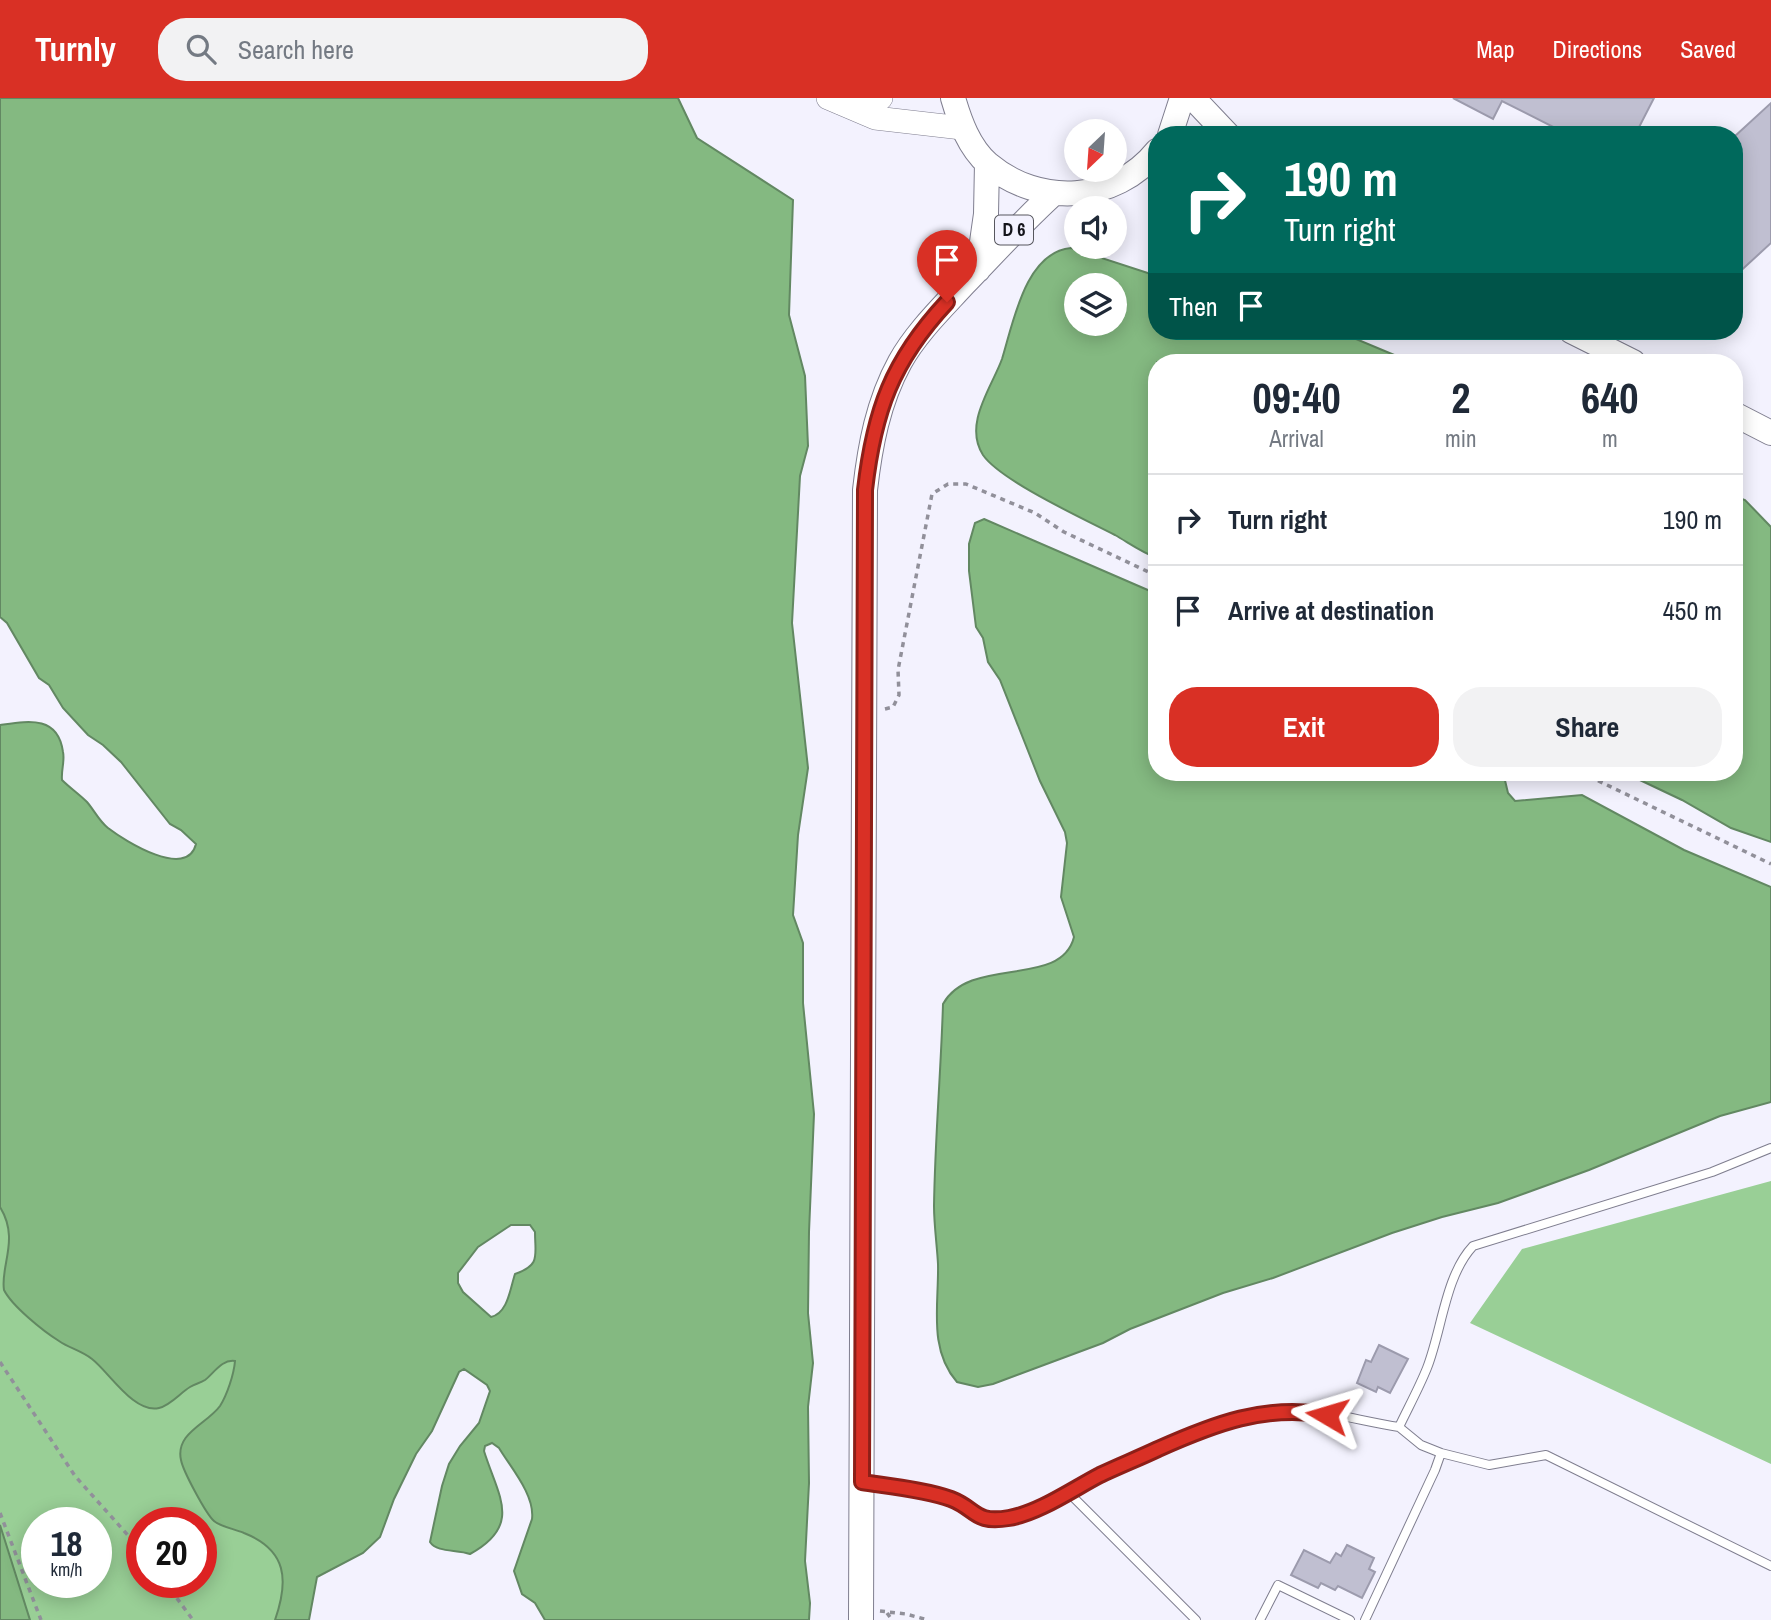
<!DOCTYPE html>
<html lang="en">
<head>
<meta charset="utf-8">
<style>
	:root { --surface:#fff; --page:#f2f2f3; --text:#1f2937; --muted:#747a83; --line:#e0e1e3; --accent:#d93025 }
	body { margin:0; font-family:"Archivo Narrow",sans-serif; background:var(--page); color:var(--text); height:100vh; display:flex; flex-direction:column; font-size:26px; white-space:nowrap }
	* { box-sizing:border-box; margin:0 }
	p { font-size:23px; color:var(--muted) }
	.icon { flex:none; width:38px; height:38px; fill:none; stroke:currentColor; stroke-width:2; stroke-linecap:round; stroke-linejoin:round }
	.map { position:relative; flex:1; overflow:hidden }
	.drawer { position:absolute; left:1148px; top:256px; width:595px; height:427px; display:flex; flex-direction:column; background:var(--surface); border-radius:28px; box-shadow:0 4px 18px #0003 }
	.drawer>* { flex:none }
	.guide { position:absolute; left:1148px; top:28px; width:595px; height:214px; border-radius:28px; box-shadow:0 4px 18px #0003; background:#00695c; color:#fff; overflow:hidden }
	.needle { width:46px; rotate:205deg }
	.fabs { position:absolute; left:1064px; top:21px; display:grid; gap:14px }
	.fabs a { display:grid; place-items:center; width:63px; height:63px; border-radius:50%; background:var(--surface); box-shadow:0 4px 18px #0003; font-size:35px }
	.speed { position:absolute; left:21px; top:1409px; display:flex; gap:14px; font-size:35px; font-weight:700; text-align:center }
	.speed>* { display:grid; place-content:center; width:91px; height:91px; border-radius:50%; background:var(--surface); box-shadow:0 4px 18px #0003; line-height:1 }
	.speed small { font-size:18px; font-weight:400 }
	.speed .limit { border:10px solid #d22; background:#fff; color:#111 }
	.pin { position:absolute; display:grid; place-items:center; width:60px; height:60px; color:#fff; margin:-72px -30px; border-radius:50% 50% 50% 0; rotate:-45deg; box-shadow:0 0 7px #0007 }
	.pin .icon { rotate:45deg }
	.me { position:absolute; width:77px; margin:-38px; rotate:277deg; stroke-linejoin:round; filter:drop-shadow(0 0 5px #0008) }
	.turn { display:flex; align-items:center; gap:24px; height:147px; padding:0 21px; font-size:32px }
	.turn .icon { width:91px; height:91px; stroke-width:2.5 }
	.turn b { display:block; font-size:49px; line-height:60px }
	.then { display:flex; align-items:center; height:66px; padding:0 21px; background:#0003; gap:14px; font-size:26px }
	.eta { display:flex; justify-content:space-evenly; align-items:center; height:119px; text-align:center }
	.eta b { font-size:42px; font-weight:700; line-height:49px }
	.primary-button { display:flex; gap:14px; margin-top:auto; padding:14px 21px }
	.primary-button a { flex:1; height:80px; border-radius:28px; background:var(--accent); color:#fff; font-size:28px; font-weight:700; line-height:80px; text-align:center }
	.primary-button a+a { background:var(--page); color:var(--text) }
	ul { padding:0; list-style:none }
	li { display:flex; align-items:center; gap:21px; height:91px; padding:0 21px; border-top:2px solid var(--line) }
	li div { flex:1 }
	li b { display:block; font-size:26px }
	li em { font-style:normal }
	header { display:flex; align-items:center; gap:42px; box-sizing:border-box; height:98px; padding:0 35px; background:var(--accent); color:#fff }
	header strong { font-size:33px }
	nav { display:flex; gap:38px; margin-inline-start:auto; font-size:24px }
	.search { width:490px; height:63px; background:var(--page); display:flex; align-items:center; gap:18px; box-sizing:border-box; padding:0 24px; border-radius:28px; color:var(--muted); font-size:26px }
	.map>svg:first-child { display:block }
	.forest { fill:#99cf96; fill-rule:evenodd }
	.water { fill:#84b981; stroke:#628862; stroke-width:2; fill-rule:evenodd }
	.building { fill:#c0bfd1; stroke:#9c9bad; stroke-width:2 }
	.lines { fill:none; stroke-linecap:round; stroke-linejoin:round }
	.lane-casing { stroke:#7f7e8f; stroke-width:10 }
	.secondary-casing { stroke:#7f7e8f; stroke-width:24 }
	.primary-casing { stroke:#7f7e8f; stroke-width:26 }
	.path { stroke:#91909a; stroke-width:3.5; stroke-dasharray:5 5; stroke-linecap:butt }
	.lane { stroke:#fff; stroke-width:8 }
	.secondary { stroke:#fff; stroke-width:23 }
	.primary { stroke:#fff; stroke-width:24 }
	.route-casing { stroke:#8d1f18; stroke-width:18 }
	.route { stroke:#d93025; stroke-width:12 }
	.labels { text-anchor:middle; stroke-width:6; stroke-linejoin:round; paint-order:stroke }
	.shield { fill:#f3f2fe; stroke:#57575e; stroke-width:2 }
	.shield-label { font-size:18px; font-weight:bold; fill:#14141a }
</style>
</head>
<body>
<header>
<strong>Turnly</strong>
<div class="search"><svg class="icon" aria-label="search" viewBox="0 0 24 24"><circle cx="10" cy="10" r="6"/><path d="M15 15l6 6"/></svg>Search here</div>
<nav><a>Map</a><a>Directions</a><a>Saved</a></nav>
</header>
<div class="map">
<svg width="1771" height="1522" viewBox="0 0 1771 1522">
	<rect width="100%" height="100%" fill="#f3f2fe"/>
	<!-- forest -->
	<path class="forest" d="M0 935 324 1271 291 1522H30L0 1427ZM37 1424H96V1484H37ZM142 1424H201V1484H142Z
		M1771 1083V1366L1470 1225 1522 1151Z"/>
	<!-- water -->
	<path class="water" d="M0 0H678L697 40 793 102 789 217 805 278 808 348 800 378 792 525 808 670 798 737 793 817 803 845V905L814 1016 809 1134 808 1215 813 1265 808 1309 809 1385 805 1463 810 1505 809 1522H545L535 1505 522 1496 514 1473 532 1421C535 1397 511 1370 499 1350L492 1345 485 1348 484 1353C498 1398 523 1427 470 1456 457 1451 437 1455 430 1444L442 1388 449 1366 460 1348 479 1325 490 1293 487 1287 464 1271 459 1274 432 1333 416 1356 394 1401 380 1439 363 1455 317 1479 309 1522H275C289 1482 287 1452 244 1435 235 1431 221 1429 214 1423 206 1416 183 1373 181 1362 175 1335 207 1326 220 1308 227 1297 234 1276 235 1263 222 1261 214 1275 205 1282 200 1285 195 1286 190 1289 180 1295 171 1307 159 1310 134 1316 109 1274 92 1261 82 1253 69 1250 59 1243 43 1233 12 1208 4 1192 0 1168 20 1141 0 1109V627C28 623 58 617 63 654 65 663 61 672 62 682 70 690 79 696 87 704 94 712 99 723 108 730 125 743 187 782 196 746L181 732 170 726 121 664 103 647 88 637 63 610 49 587 39 580 7 525 0 519ZM511 1127H530L535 1134C535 1158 541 1167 515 1176 510 1191 508 1215 491 1219L463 1194 458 1185V1175L478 1149Z
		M1071 150 1157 178V233H1337L1411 264H1157V460C1141 454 1129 445 1115 437 1084 421 1001 383 983 357 963 326 992 289 1002 261 1013 226 1025 154 1071 150ZM1076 187H1115V226H1076Z
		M1734 398 1745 402 1771 429V744L1731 730 1682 702 1623 674H1734Z
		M984 421 1157 496V674H1503L1508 695 1515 703 1582 697 1684 752 1771 789V1004L1720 1018 1589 1072 1498 1105 1442 1119 1392 1135 1273 1180 1223 1195 1130 1231 1103 1245 993 1286 978 1289 957 1284C928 1251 939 1206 938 1166 937 1147 934 1127 934 1108 935 1040 941 973 943 906 970 857 1061 891 1074 839L1061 799 1067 745 1065 734 1040 683 1000 582 988 564 983 540 976 529 969 473V446L975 425Z
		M0 1427 30 1522H0Z"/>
	<!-- building -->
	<path class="building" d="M1453 0H1654L1635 37H1569L1502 3 1493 21Z
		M1771 5V145L1734 179V39Z
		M1379 1247 1408 1261 1390 1295 1378 1289 1376 1294 1357 1285 1366 1262 1371 1264Z
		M1347 1447 1374 1460 1369 1471 1375 1474 1362 1500 1338 1488 1335 1492 1321 1485 1318 1490 1291 1477 1304 1452 1330 1465 1336 1455 1341 1458Z"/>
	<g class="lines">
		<defs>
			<path id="lane" d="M1399 1329 1421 1347 1441 1355
				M865 1384 952 1401 983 1421 1010 1420 1070 1396 1196 1522
				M1070 1396C1098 1378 1126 1365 1156 1352 1202 1332 1252 1308 1304 1312 1335 1315 1367 1324 1399 1329 1408 1310 1419 1290 1427 1270 1442 1232 1445 1178 1473 1148L1712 1074 1771 1050
				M1260 1522 1278 1487 1350 1522
				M1365 1522 1435 1372 1441 1355 1489 1367 1546 1357 1771 1468"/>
			<path id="secondary" d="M828 0 875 20 962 30
				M842 5 881 0"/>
			<path id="primary" d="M953 0C960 24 969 49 988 66 1039 109 1115 105 1157 53
				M1193 0 1228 37
				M1170 37 1182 0
				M978 172 986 116 987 65
				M1571 233 1633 264
				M1734 316 1771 335
				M861 1522 865 392C870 348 878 304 900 264 916 235 942 210 964 186 994 155 1022 124 1054 95"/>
		</defs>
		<!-- lane casing -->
		<use href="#lane" class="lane-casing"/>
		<!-- secondary casing -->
		<use href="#secondary" class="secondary-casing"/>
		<!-- primary casing -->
		<use href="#primary" class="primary-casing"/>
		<!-- path -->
		<path class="path" d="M885 611 893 609 899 597 898 572 932 396 948 386H966L1035 415 1064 434 1157 478
			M1580 674 1771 766
			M0 1264 75 1378 142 1453
			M0 1415 41 1522
			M165 1484 193 1522
			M880 1513 906 1516 928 1522
			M887 1515 892 1522"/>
		<!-- lane -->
		<use href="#lane" class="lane"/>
		<!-- secondary -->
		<use href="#secondary" class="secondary"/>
		<!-- primary -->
		<use href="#primary" class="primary"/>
	</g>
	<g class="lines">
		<defs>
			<path id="route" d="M947 204C892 263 874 313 865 392L862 1384C888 1388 927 1392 951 1401 977 1411 974 1426 1009 1420 1039 1415 1073 1391 1100 1377 1119 1368 1139 1360 1158 1351 1214 1326 1265 1306 1327 1317"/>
		</defs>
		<!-- route casing -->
		<use href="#route" class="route-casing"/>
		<!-- route -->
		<use href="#route" class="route"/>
	</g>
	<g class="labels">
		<!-- shield labels -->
		<rect class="shield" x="995" y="117.5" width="38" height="29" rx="5"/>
		<g class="shield-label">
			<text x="1014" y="138">D 6</text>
		</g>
	</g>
</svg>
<div class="fabs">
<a><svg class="needle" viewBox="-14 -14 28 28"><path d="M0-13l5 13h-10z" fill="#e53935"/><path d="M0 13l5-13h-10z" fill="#747a83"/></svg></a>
<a><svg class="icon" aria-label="sound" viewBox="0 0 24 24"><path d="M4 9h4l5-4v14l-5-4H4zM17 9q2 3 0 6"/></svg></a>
<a><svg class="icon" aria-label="layers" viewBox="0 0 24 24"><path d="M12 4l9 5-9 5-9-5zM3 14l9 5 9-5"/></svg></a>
</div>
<div class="speed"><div>18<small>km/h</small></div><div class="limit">20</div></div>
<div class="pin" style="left:947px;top:204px;background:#d93025"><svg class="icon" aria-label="arrive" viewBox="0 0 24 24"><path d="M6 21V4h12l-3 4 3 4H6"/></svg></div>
<svg class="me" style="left:1327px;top:1317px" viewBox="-20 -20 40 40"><path d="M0-17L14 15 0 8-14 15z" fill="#d93025" stroke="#fff" stroke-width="4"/></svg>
<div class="guide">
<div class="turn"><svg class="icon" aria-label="right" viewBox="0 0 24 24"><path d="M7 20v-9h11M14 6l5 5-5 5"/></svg><div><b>190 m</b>Turn right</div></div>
<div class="then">Then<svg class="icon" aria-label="arrive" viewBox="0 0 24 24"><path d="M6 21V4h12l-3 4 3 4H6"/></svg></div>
</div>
<section class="drawer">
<div class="eta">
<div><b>09:40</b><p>Arrival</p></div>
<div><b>2</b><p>min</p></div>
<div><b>640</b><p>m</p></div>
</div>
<ul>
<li><svg class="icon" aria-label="right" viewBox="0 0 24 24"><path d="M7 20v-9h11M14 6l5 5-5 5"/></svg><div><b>Turn right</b></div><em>190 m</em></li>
<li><svg class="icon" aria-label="arrive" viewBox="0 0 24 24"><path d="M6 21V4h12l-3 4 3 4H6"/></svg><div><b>Arrive at destination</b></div><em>450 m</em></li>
</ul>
<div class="primary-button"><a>Exit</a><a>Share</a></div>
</section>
</div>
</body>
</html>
